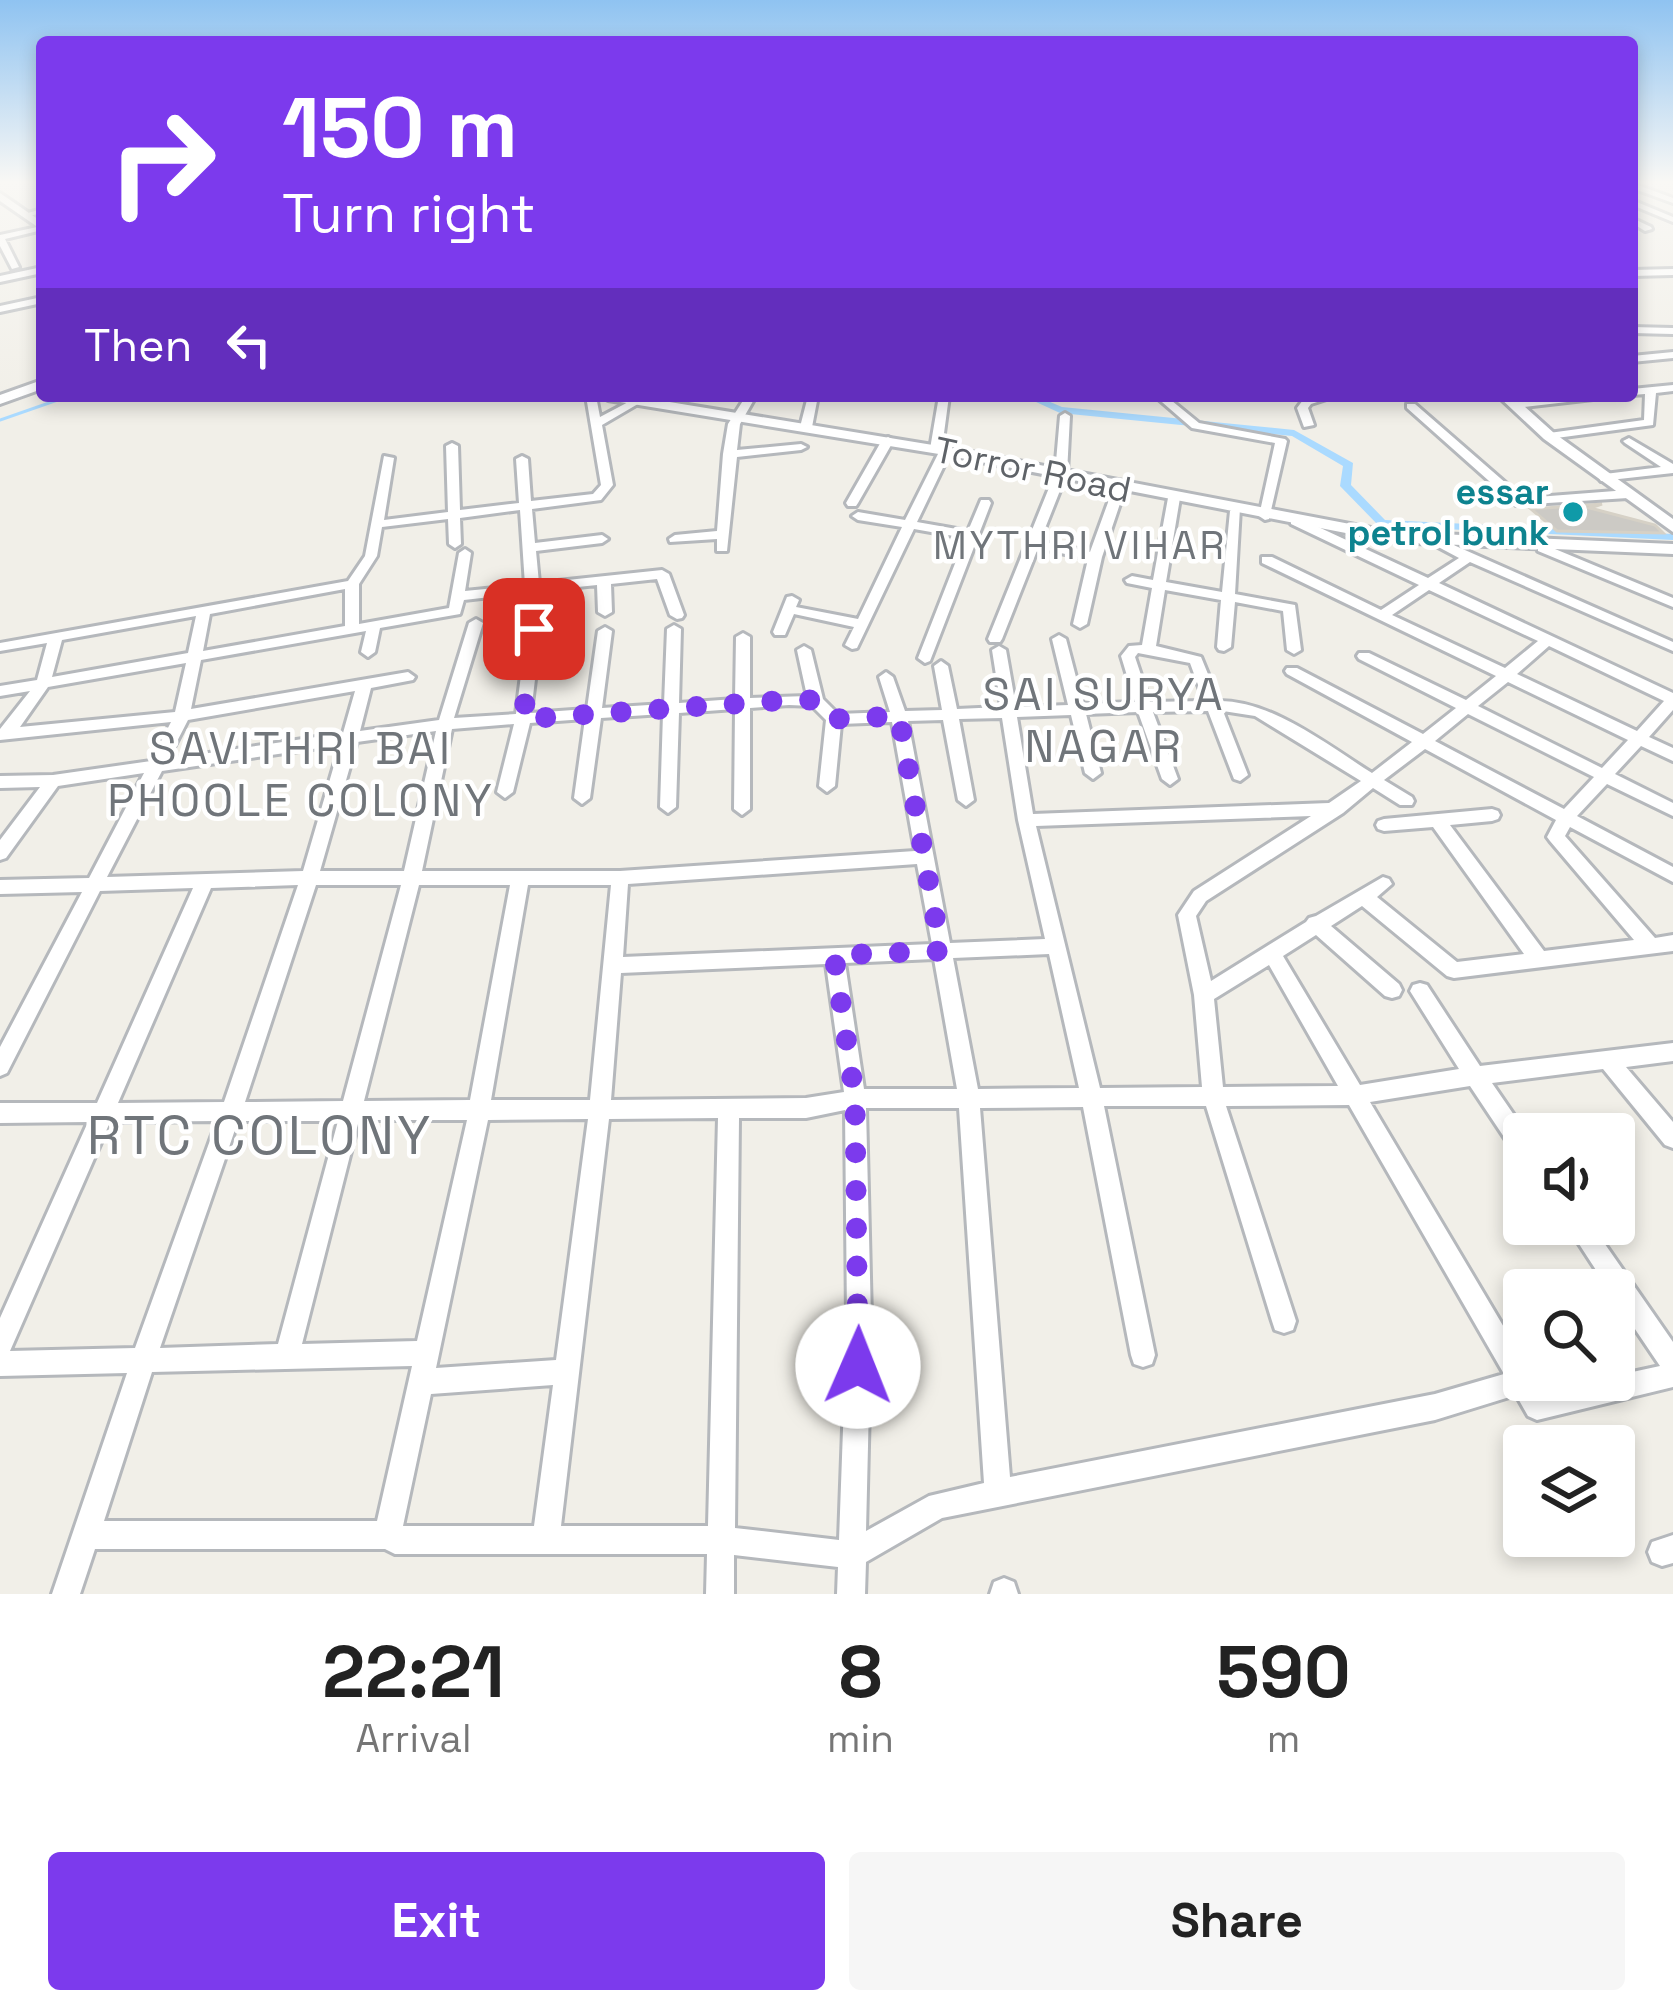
<!DOCTYPE html>
<html lang="en">
<head>
<meta charset="utf-8">
<style>
	:root { --surface:#fff; --page:#f6f6f6; --text:#222; --muted:#767676; --accent:#7c3aed }
	body { margin:0; font-family:"Space Grotesk",sans-serif; background:var(--page); color:var(--text); height:100vh; display:flex; flex-direction:column; font-size:45px; white-space:nowrap }
	* { box-sizing:border-box; margin:0 }
	p { font-size:39px; color:var(--muted) }
	.icon { flex:none; width:66px; height:66px; fill:none; stroke:currentColor; stroke-width:2; stroke-linecap:round; stroke-linejoin:round }
	.map { position:relative; height:1594px; overflow:hidden }
	.sheet { display:flex; flex-direction:column; background:var(--surface); flex:1 }
	.sheet>* { flex:none }
	.hud { position:absolute; left:36px; top:36px; width:1602px; height:366px; border-radius:12px; box-shadow:0 6px 18px #0003; background:#7c3aed; color:#fff; overflow:hidden }
	.tools { position:absolute; left:1503px; top:1113px; display:grid; gap:24px }
	.tools a { display:grid; place-items:center; width:132px; height:132px; border-radius:12px; background:var(--surface); box-shadow:0 6px 18px #0003; font-size:60px }
	.pin { position:absolute; display:grid; place-items:center; width:102px; height:102px; color:#fff; margin:-51px; border-radius:24px; box-shadow:0 6px 18px #0006 }
	.me { position:absolute; width:132px; margin:-66px; rotate:1deg; stroke-linejoin:round; filter:drop-shadow(0 0 9px #0008) }
	.turn { display:flex; align-items:center; gap:42px; height:252px; padding:0 48px; font-size:54px }
	.turn .icon { width:156px; height:156px; stroke-width:2.5 }
	.turn b { display:block; font-size:84px; line-height:102px }
	.then { display:flex; align-items:center; height:114px; padding:0 48px; background:#0003; gap:24px; font-size:45px }
	.eta { display:flex; justify-content:space-evenly; align-items:center; height:204px; text-align:center }
	.eta b { font-size:72px; font-weight:700; line-height:84px }
	.action { display:flex; gap:24px; margin-top:auto; padding:24px 48px }
	.action a { flex:1; height:138px; border-radius:12px; background:var(--accent); color:#fff; font-size:48px; font-weight:700; line-height:138px; text-align:center }
	.action a+a { background:var(--page); color:var(--text) }
	.map>svg:first-child { display:block }
	.lines { fill:none; stroke-linecap:round; stroke-linejoin:round }
	.stream { stroke:#aadaff; stroke-width:3 }
	.canal { fill:#aadaff; fill-rule:evenodd }
	.building { fill:#cccac5; stroke:#d6d1c6; stroke-width:3 }
	.minor-casing { stroke:#b5b8bc; stroke-width:6 }
	.tertiary-casing { stroke:#b5b8bc; stroke-width:6 }
	.minor { fill:#fff; fill-rule:evenodd }
	.tertiary { fill:#fff; fill-rule:evenodd }
	.route { stroke:#7c3aed; stroke-width:21; stroke-dasharray:0 37.8 }
	.culture-dot { fill:#0f9aa8; stroke:#fff; stroke-width:4.5 }
	.labels { text-anchor:middle; stroke-width:9; stroke-linejoin:round; paint-order:stroke }
	.far-street-label { font-size:36px; fill:#5f6368; stroke:#fff }
	.far-culture-label { font-size:36px; font-weight:bold; fill:#0d838f; stroke:#fff; text-anchor:end }
	.far-neighbourhood-label { font-size:39px; letter-spacing:3px; fill:#70757a; stroke:#fff }
	.neighbourhood-label { font-size:45px; letter-spacing:3px; fill:#70757a; stroke:#fff }
	.near-neighbourhood-label { font-size:54px; letter-spacing:3px; fill:#70757a; stroke:#fff }
</style>
</head>
<body>
<div class="map">
<svg width="1673" height="1594" viewBox="0 0 1673 1594">
	<rect width="100%" height="100%" fill="#f1efe8"/>
	<g class="lines">
		<!-- stream -->
		<path class="stream" d="M0 420 69 396"/>
		<!-- canal -->
		<path class="canal" d="M1023 396H1036L1062 407 1294 430 1353 463 1351 485 1385 520 1673 534V540L1382 526 1378 525 1340 486 1343 466 1292 436 1060 413Z"/>
	</g>
	<!-- building -->
	<path class="building" d="M1602 504 1590 508 1655 525 1663 533 1557 531 1531 509Z"/>
	<g class="lines">
		<defs>
			<path id="minor" d="M1632 183 1673 198V203L1632 188Z
				M1632 200 1673 217V222L1632 205Z
				M42 209V213L25 217 21 215Z
				M1632 218 1651 227 1652 229 1645 231 1632 223Z
				M42 226V230L5 239 19 267 12 269 0 246V235Z
				M42 267V273L0 282V276Z
				M1673 269V275L1632 276V270Z
				M42 297V303L0 312V306Z
				M1632 327 1673 328V334L1632 333Z
				M1673 352V358L1632 362V356Z
				M1673 385V391L1656 393 1653 425 1549 439 1543 436 1549 433 1644 420 1645 394 1632 395V389Z
				M586 396H596L600 417 634 399 643 401 602 425 613 485 601 500 532 509 535 543 602 535 608 539 602 543 536 551 539 583 662 570 669 574 684 615 682 618 677 619 670 615 657 579 611 584 612 612 605 616 598 612 597 585 539 591 541 609 534 613 527 609 526 593 464 600 460 614 380 628 375 652 368 657 361 652 366 631 201 660 191 709 408 672 415 677 413 680 371 688 360 731 439 720 469 623 476 619 483 623 454 718 516 714 527 629 534 625 541 629 531 713 587 709 598 631 605 627 612 631 602 708 664 704 667 629 674 625 681 629 679 703 735 699 736 637 743 633 750 637V698L807 696 797 650 804 646 811 650 823 699 838 714 890 712 879 677 886 672 893 677 905 711 942 710 934 666 941 661 948 666 957 709 1001 707 992 650 999 646 1006 650 1016 707 1068 705 1052 639 1059 635 1066 639 1083 704 1135 702 1121 656 1129 646 1142 645 1152 588 1127 583 1125 580 1132 576 1153 580 1168 498 1174 494 1180 498 1166 582 1222 592 1230 511 1236 507 1240 508 1235 594 1295 605 1301 650 1294 654 1287 650 1283 611 1235 602 1231 647 1224 651 1219 650 1217 647 1221 600 1165 590 1156 646 1201 657 1219 701C1273 701 1327 745 1372 773L1412 742 1287 674 1285 671 1287 668H1297L1423 734 1456 708 1359 659 1357 656 1359 653H1369L1466 700 1496 676 1262 563V557H1272L1381 610 1419 585 1291 524V518H1299L1428 578 1459 558 1429 542 1430 539H1440L1673 642V651L1470 562 1439 583 1673 693V710L1649 737 1673 748V761L1641 746 1615 774 1673 803V816L1607 784 1577 816 1673 867V882L1570 827 1565 836 1655 938 1673 935V951L1454 978 1447 976 1362 906 1331 926 1399 984 1402 990 1399 996 1392 998 1385 996 1316 935 1283 956 1360 1085 1459 1069 1410 991 1413 985 1420 983 1427 985 1480 1066 1673 1043V1061L1626 1067 1673 1122V1148L1665 1145 1603 1069 1492 1083 1527 1134H1524V1158L1516 1155 1470 1086 1370 1102 1524 1361V1380H1535L1543 1393 1598 1380H1614V1376L1660 1366 1614 1298V1290H1609L1566 1224H1591L1673 1342V1387L1537 1420 1528 1416 1516 1395 1435 1420 942 1518 866 1562 865 1594H837L838 1567 734 1555V1594H706L707 1554H395L385 1549H95L80 1594H52L127 1373 0 1376V1318L88 1122 0 1123V1103H97L193 888 100 891 7 1073 0 1076V1047L82 892 0 894V880L89 878 144 773 58 786 6 858 0 860V840L40 787 0 788V776L53 775 151 761 171 722 0 740V729L30 691 0 696V686L37 680 47 643 0 651V643L348 581 365 556 384 456 394 458 384 520 448 512 446 446 452 443 458 446 460 510 519 503 516 459 522 456 528 459 531 501 593 494 601 485ZM520 510 525 585 465 591 471 553 465 549 459 553 449 608 359 624V584L377 556 382 527 448 519 449 544 455 548 461 544 460 518ZM345 589V626L203 651 210 614ZM1429 590 1538 641 1505 668 1392 615ZM196 616 188 653 52 677 62 640ZM1549 646 1664 701 1637 731 1517 674ZM1138 653 1190 663 1204 701 1150 702 1135 657ZM186 663 175 712 20 727 48 687ZM1508 682 1628 740 1602 768 1478 706ZM355 691 343 733 168 759 188 720ZM789 705 812 706 826 720 819 786 827 792 835 786 841 724 892 722 915 851 620 871H422L452 729 514 724 497 792 505 798 513 792 530 723 585 719 574 798 582 804 590 798 601 718 663 714 660 807 668 813 676 807 679 713 735 709 734 809 742 815 750 809V708ZM1208 711 1234 779 1240 781 1248 775 1223 711 1255 716 1361 781 1329 803 1033 814 1017 717 1071 715 1085 773 1093 779 1101 773 1086 714 1138 712 1162 779 1170 785 1178 779 1153 712ZM1468 714 1594 777 1564 809 1435 741ZM1002 718 1018 820 1045 939 950 943 908 721 943 720 958 800 966 806 974 800 959 719ZM436 731 404 871H320L357 742ZM340 745 303 871 107 877 162 771ZM1425 749 1556 820 1547 837 1550 841 1634 940 1544 951 1450 825 1492 821 1498 819 1500 815 1498 811 1492 809 1384 819 1378 821 1376 825 1378 829 1384 831 1433 827 1524 954 1457 962 1377 897 1392 884 1389 879 1383 877 1316 916 1309 918 1306 922 1211 981 1196 916 1206 901 1343 813 1373 788 1400 805H1412L1414 801 1412 797 1384 780ZM1311 816 1194 891 1178 915 1194 995 1202 1087 1100 1088 1036 826ZM917 864 932 944 623 957 628 884ZM298 885 224 1102 118 1103 211 888ZM316 885H401L343 1101 245 1102ZM419 885H510L470 1100 364 1101ZM528 885H611L590 1100H491ZM1049 954 1079 1088 978 1089 953 958ZM934 959 957 1089H864L845 963ZM826 964 844 1092 806 1098 611 1100 621 973ZM1269 965 1338 1086 1223 1087 1214 999ZM1349 1105 1504 1374 1435 1394 1010 1477 980 1108 1083 1107 1131 1355 1134 1364 1143 1367 1152 1364 1155 1355 1104 1106H1206L1272 1321 1275 1330 1284 1333 1293 1330 1296 1321 1226 1106ZM866 1108H959L984 1483 929 1496 866 1531 871 1319ZM845 1110 847 1319 839 1540 735 1528 739 1118H806ZM718 1118 708 1526H561L609 1119ZM588 1119 556 1360 436 1368 488 1120ZM359 1120H467L417 1341 302 1344ZM217 1121 135 1348 10 1351 110 1122ZM238 1121H338L278 1344 160 1348ZM412 1366 377 1521H104L152 1372ZM553 1385 534 1526H403L431 1394Z
				M746 396H756L740 424 737 450 801 444 807 447 801 450 737 457 727 551H717V539L670 542 669 539 675 535 717 531 723 454 728 424Z
				M808 396H818L812 427 806 430 800 427Z
				M939 396H949L942 448 951 451 917 522 968 531 981 500H989L991 503 930 661 925 663 918 658 965 538 914 529 857 648 852 649 845 645 854 627 794 614 785 635H775L773 632 787 597 792 596 799 600 796 607 858 619 902 527 858 520 852 516 858 512 905 520 939 452 930 449Z
				M1155 396H1166L1199 423 1285 439 1287 441 1269 519 1265 520 1259 516 1275 443 1192 428Z
				M1318 396H1336L1311 404 1308 408 1314 425 1304 427 1297 408 1303 400Z
				M1565 396H1598L1593 399 1515 408 1510 405 1515 402Z
				M1407 404H1415L1523 498 1628 490 1634 494 1628 498 1516 505 1407 408Z
				M1065 413 1070 416 1067 473 1040 541 1090 552 1114 486 1120 482 1126 486 1102 557 1087 624 1080 628 1073 624 1088 559 1038 548 1002 639 1000 642H990L988 639 1055 473 1060 416Z
				M888 437 894 440 858 503 856 506H848L846 503 882 440Z
				M1629 438 1673 464V473L1601 481 1599 478 1605 474 1661 467 1625 443 1623 441Z
				M1543 544 1673 598V607L1538 551V545Z
				M1673 1535V1563L1662 1566 1652 1562 1648 1552 1652 1542Z
				M1004 1578 1014 1582 1018 1594H990L994 1582Z"/>
			<path id="tertiary" d="M0 193 42 222V230L0 201Z
				M42 380V389L0 404V395Z
				M601 396H633L945 447 1392 532 1673 544V554L1392 542 945 455 608 400Z
				M1498 396H1513L1554 433 1673 519V532L1544 439Z"/>
		</defs>
		<!-- minor casing -->
		<use href="#minor" class="minor-casing"/>
		<!-- tertiary casing -->
		<use href="#tertiary" class="tertiary-casing"/>
		<!-- minor -->
		<use href="#minor" class="minor"/>
		<!-- tertiary -->
		<use href="#tertiary" class="tertiary"/>
	</g>
	<!-- sky -->
	<linearGradient id="sky" x2="0" y2="1"><stop stop-color="#8fc3f1"/><stop offset="0.45" stop-color="#f9f8f5"/><stop offset="1" stop-color="#f9f8f5" stop-opacity="0"/></linearGradient>
	<rect width="1673" height="405" fill="url(#sky)"/>
	<g class="lines">
		<!-- route -->
		<path class="route" d="M534 629 523 719 789 700H816L834 719 899 716 941 951 834 955 855 1099 858 1366"/>
	</g>
	<!-- markers -->
	<circle class="culture-dot" cx="1573" cy="512" r="12"/>
	<g class="labels">
		<!-- far-street labels -->
		<g class="far-street-label">
			<text transform="translate(1033 469) rotate(12)" y="13">Torror Road</text>
		</g>
		<!-- far-culture labels -->
		<g class="far-culture-label">
			<text x="1549" y="504">essar<tspan x="1549" dy="41">petrol bunk</tspan></text>
		</g>
		<!-- far-neighbourhood labels -->
		<g class="far-neighbourhood-label">
			<text x="1080" y="559">MYTHRI VIHAR</text>
		</g>
		<!-- neighbourhood labels -->
		<g class="neighbourhood-label">
			<text x="1104" y="710">SAI SURYA<tspan x="1104" dy="52">NAGAR</tspan></text>
			<text x="301" y="764">SAVITHRI BAI<tspan x="301" dy="52">PHOOLE COLONY</tspan></text>
		</g>
		<!-- near-neighbourhood labels -->
		<g class="near-neighbourhood-label">
			<text x="260" y="1154">RTC COLONY</text>
		</g>
	</g>
</svg>
<div class="tools">
<a><svg class="icon" aria-label="sound" viewBox="0 0 24 24"><path d="M4 9h4l5-4v14l-5-4H4zM17 9q2 3 0 6"/></svg></a>
<a><svg class="icon" aria-label="search" viewBox="0 0 24 24"><circle cx="10" cy="10" r="6"/><path d="M15 15l6 6"/></svg></a>
<a><svg class="icon" aria-label="layers" viewBox="0 0 24 24"><path d="M12 4l9 5-9 5-9-5zM3 14l9 5 9-5"/></svg></a>
</div>
<div class="pin" style="left:534px;top:629px;background:#d93025"><svg class="icon" aria-label="arrive" viewBox="0 0 24 24"><path d="M6 21V4h12l-3 4 3 4H6"/></svg></div>
<svg class="me" style="left:858px;top:1366px" viewBox="-20 -20 40 40"><circle r="19" fill="#fff"/><path d="M0-13L10 11 0 6-10 11z" fill="#7c3aed"/></svg>
<div class="hud">
<div class="turn"><svg class="icon" aria-label="right" viewBox="0 0 24 24"><path d="M7 20v-9h11M14 6l5 5-5 5"/></svg><div><b>150 m</b>Turn right</div></div>
<div class="then">Then<svg class="icon" aria-label="left" viewBox="0 0 24 24"><path d="M17 20v-9H6M10 6l-5 5 5 5"/></svg></div>
</div>
</div>
<section class="sheet">
<div class="eta">
<div><b>22:21</b><p>Arrival</p></div>
<div><b>8</b><p>min</p></div>
<div><b>590</b><p>m</p></div>
</div>
<div class="action"><a>Exit</a><a>Share</a></div>
</section>
</body>
</html>
